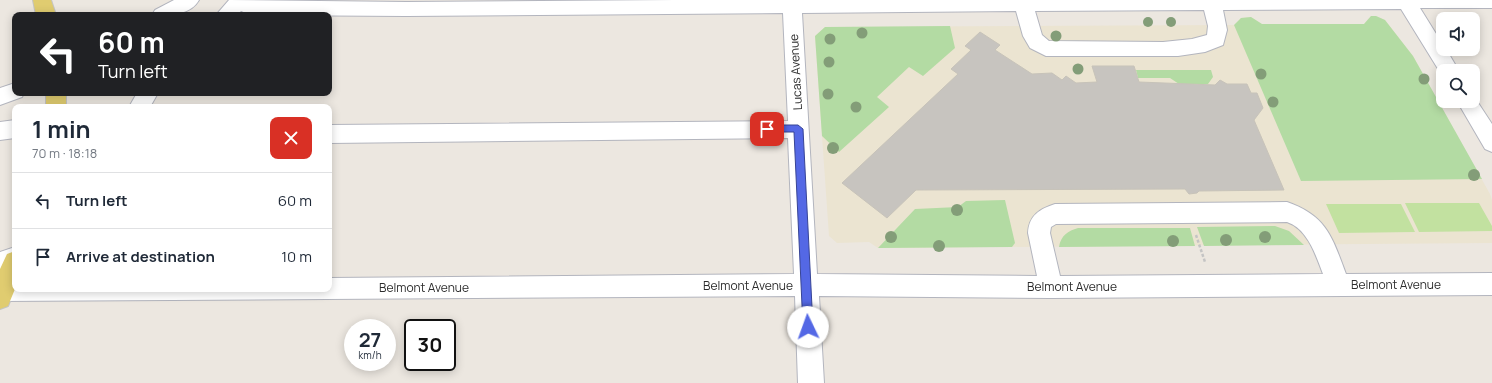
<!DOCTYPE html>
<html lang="en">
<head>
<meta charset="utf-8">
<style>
	:root { --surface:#fff; --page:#f6f6f7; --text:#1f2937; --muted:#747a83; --line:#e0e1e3 }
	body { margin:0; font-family:Manrope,sans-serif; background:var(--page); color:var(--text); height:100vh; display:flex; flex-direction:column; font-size:15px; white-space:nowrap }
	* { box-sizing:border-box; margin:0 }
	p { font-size:13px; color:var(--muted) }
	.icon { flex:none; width:22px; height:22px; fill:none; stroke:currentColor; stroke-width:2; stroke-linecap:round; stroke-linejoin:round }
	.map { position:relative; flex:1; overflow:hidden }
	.details { position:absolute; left:12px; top:104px; width:320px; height:188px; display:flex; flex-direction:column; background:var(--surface); border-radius:8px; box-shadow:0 2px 10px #0003 }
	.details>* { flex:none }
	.top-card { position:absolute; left:12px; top:12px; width:320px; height:84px; border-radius:8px; box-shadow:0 2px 10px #0003; background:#202124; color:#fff; overflow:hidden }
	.buttons { position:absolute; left:1436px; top:12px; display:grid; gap:8px }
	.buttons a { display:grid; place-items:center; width:44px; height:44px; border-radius:8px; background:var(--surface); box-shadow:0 2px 10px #0003; font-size:20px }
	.speed { position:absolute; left:344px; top:319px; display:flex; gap:8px; font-size:20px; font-weight:700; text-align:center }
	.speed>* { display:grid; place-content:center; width:52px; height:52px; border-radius:50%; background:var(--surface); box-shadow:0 2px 10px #0003; line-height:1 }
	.speed small { font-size:10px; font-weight:400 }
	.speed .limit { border:2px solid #111; border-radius:6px; background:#fff; color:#111 }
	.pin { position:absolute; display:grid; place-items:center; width:34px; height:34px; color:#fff; margin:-17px; border-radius:8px; box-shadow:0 2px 6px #0006 }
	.me { position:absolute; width:44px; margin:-22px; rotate:357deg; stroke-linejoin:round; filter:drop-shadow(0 0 3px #0008) }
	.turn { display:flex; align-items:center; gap:14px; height:84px; padding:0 20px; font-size:18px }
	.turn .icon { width:52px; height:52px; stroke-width:2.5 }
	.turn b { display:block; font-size:28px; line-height:34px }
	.round { display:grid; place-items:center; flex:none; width:42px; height:42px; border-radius:8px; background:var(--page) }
	.headline { display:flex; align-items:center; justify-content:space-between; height:68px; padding:0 20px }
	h1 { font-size:24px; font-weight:700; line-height:30px }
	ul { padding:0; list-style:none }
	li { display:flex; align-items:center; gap:12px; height:56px; padding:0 20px; border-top:1px solid var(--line) }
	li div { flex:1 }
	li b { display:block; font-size:15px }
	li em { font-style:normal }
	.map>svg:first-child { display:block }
	.education { fill:#ebe4d1 }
	.green { fill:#b3dba3 }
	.pitch { fill:#c2e1a0 }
	.building { fill:#c7c4bf; stroke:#c7c3b9 }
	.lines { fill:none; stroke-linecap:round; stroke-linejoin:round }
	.minor-casing { stroke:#b3b5be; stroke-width:2 }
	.major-casing { stroke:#c4c4c4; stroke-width:2 }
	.path { stroke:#c4c4c4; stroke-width:2.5; stroke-dasharray:3 2; stroke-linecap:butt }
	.minor { fill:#fff; fill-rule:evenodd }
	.major { fill:#e0cc70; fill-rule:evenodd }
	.tree { fill:#839d78 }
	.route { fill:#5468e5; stroke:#374495 }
	.labels { text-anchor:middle; stroke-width:3; stroke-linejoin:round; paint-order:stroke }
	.street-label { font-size:12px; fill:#2c2c2c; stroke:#fff }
</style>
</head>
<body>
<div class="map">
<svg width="1492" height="383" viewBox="0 0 1492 383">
	<rect width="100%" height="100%" fill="#ece7e0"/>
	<!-- education -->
	<path class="education" d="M1371 16H1376L1385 20 1413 56 1490 194 1492 200V243L878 248 869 242 837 243 829 236 815 36 825 27 1234 25 1241 18 1251 17 1262 24H1364Z"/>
	<!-- green -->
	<path class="green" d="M1371 16H1376L1385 20 1413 56 1482 179 1301 181 1234 25 1241 18 1251 17 1262 24H1364Z
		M950 26 955 48 923 76 909 67 877 97 889 107 839 152 822 136 815 36 825 27Z
		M1136 70H1211L1213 77 1208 84H1179L1170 78H1138Z
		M1005 200 1015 243 1012 247 878 248 915 209 958 207 966 201Z
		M1275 226 1289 231 1304 245 1204 246 1197 227Z
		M1078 228H1190L1195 246 1059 247C1061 235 1068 231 1078 228Z"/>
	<!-- pitch -->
	<path class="pitch" d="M1405 203H1479L1492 226V231L1419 232Z
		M1326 204H1401L1415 232 1339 233Z"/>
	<!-- building -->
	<path class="building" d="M980 32 1000 45 995 50 1032 74 1052 73 1062 80 1066 76 1076 83 1097 82 1092 66H1134L1139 82 1215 85 1220 80 1227 84H1247L1251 93H1257L1263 108 1254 120 1284 190 1199 191 1197 193 1189 194 1185 189 916 190 887 218 842 183 958 74 951 69 971 50 965 46Z"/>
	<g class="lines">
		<defs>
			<path id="minor" d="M174 0H199C190 16 169 15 152 15L155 10Z
				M229 0 406 2 675 0H1492V8H1420L1443 45V49H1446L1459 71H1443V77L1401 9 1223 10 1227 30 1223 45 1205 52 1178 56H1046L1030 48 1023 36 1016 11 802 13 817 274 1037 276 1028 233C1029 215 1040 209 1055 204L1287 202C1327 216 1332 237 1346 274L1492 273V295L1051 298 819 296 824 383H798L795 296 0 301V281L15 280V289H329V278L794 274 788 138 329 143V125L788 121 783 13 406 16 251 15 241 11 237 15H216ZM1204 10 1208 26 1207 35 1192 39 1163 42 1049 41 1042 35 1035 11ZM1287 222C1308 229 1316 256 1323 274L1060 276 1050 233 1051 227 1056 224Z
				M15 83V93H24L22 97 0 105V88Z
				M137 93H158L150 107H129Z
				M1473 95 1492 124V152L1485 149 1457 101H1473Z
				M15 120V138L0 140V122Z
				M15 247V267L0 272V252Z"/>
			<path id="major" d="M33 0H51L56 15H36Z
				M46 93H66V107H46Z
				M15 251V289L8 306 0 309V269L7 254Z"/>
		</defs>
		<!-- minor casing -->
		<use href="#minor" class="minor-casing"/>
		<!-- major casing -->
		<use href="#major" class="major-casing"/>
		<!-- path -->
		<path class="path" d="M1196 235 1205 262"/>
		<!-- minor -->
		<use href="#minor" class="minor"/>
		<!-- major -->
		<use href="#major" class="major"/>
	</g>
	<!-- trees -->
	<g class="tree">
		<circle cx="1148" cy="22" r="5"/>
		<circle cx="1171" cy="22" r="5"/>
		<circle cx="862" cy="33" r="5.5"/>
		<circle cx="1056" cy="36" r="5.5"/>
		<circle cx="830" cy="39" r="5.5"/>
		<circle cx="829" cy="62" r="5.5"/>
		<circle cx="1078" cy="69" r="5.5"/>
		<circle cx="1261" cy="74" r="5.5"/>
		<circle cx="1424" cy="79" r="5.5"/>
		<circle cx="828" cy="94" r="5.5"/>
		<circle cx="1273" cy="102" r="5.5"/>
		<circle cx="856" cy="107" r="5.5"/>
		<circle cx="833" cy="148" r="6"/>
		<circle cx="1474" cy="175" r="6"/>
		<circle cx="957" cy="210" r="6"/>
		<circle cx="891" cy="237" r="6"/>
		<circle cx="1265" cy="237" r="6"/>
		<circle cx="1226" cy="240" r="6"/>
		<circle cx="1173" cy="241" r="6"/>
		<circle cx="939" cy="246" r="6"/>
	</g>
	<!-- route -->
	<path class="route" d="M767 125H798L803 129 813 327 811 331 808 332 804 331 803 327 794 132H767L763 129Z"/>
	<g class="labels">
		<!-- street labels -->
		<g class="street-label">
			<text transform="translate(796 72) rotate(-93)" y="4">Lucas Avenue</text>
			<text x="1396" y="289">Belmont Avenue</text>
			<text x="748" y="290">Belmont Avenue</text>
			<text x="1072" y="291">Belmont Avenue</text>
			<text x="424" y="292">Belmont Avenue</text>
		</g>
	</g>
</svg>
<div class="buttons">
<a><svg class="icon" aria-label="sound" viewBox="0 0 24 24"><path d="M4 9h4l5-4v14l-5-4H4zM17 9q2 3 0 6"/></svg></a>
<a><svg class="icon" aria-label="search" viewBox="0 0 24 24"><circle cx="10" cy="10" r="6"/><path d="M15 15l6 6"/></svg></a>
</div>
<div class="speed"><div>27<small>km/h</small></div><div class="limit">30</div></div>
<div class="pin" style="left:767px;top:129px;background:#d93025"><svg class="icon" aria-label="arrive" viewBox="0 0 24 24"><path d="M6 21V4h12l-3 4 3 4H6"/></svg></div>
<svg class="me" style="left:808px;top:327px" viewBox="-20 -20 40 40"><circle r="19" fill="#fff"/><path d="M0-13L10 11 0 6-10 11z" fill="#5468e5"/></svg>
<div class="top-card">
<div class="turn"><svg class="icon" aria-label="left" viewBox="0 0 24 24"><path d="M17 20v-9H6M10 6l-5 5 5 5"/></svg><div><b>60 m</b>Turn left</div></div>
</div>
<section class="details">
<div class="headline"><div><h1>1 min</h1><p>70 m · 18:18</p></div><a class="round" style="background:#d93025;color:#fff"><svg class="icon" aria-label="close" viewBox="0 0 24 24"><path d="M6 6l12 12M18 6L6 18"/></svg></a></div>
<ul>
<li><svg class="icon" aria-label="left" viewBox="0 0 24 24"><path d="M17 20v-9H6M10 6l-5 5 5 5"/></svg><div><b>Turn left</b></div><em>60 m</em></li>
<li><svg class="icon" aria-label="arrive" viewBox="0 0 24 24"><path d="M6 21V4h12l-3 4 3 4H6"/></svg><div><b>Arrive at destination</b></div><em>10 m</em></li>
</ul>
</section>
</div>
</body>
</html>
